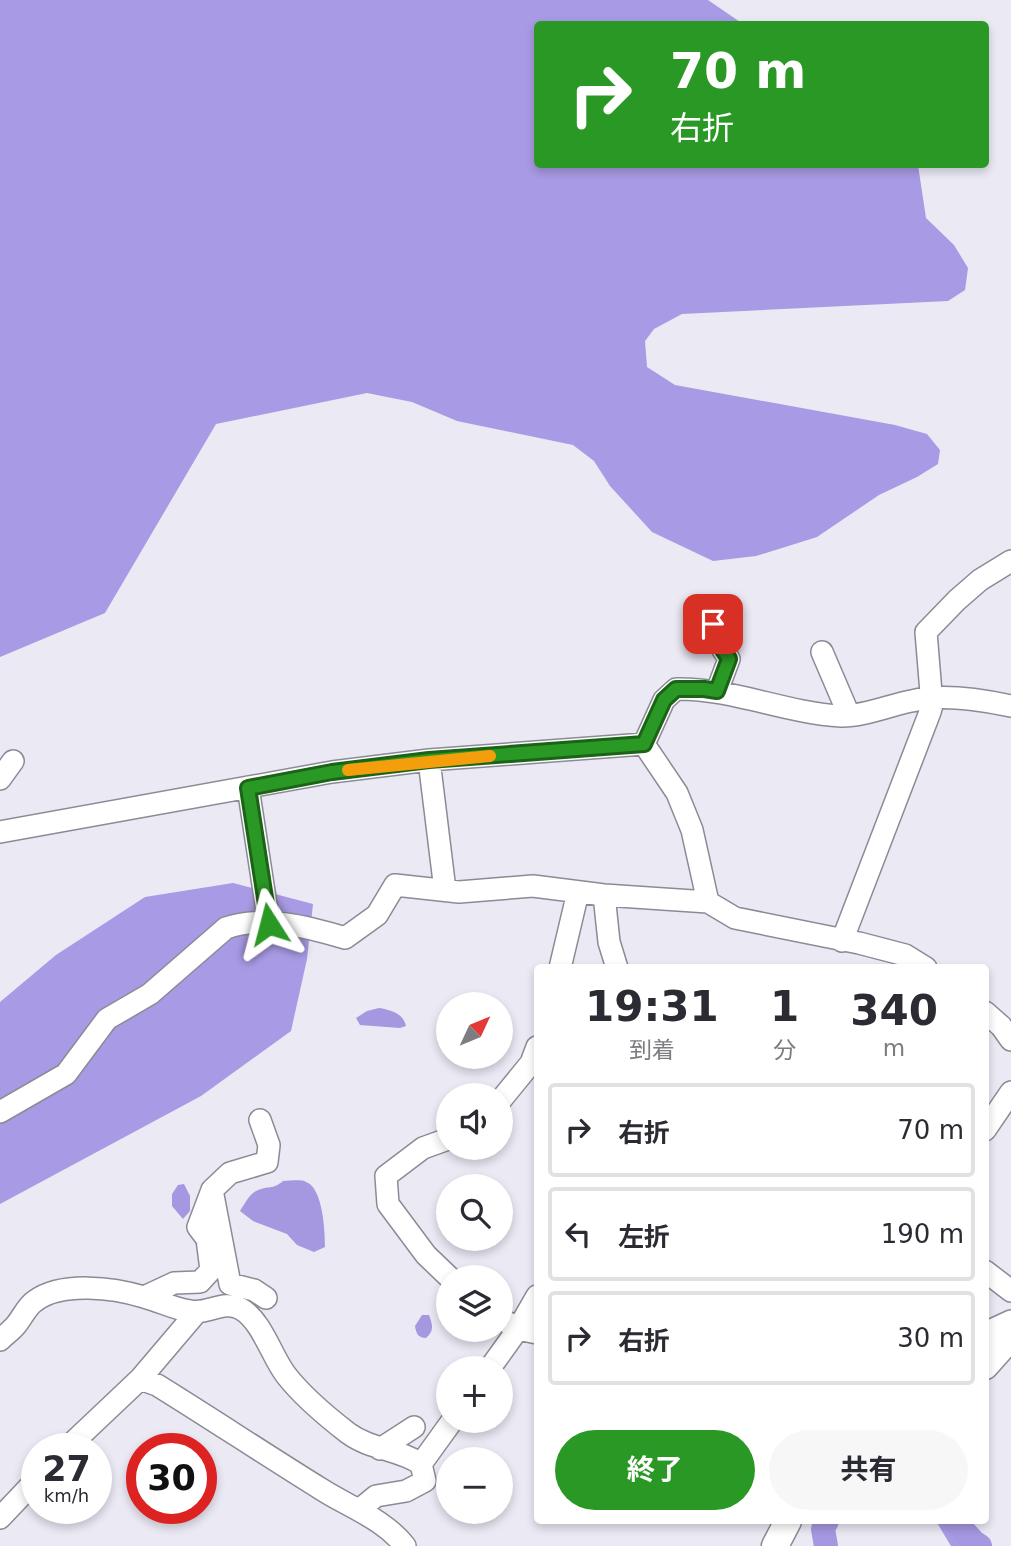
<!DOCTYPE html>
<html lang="ja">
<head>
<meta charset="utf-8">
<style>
	:root { --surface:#fff; --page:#f7f7f7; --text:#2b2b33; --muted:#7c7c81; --line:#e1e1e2; --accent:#2a9824 }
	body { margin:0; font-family:"DejaVu Sans","Noto Sans JP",sans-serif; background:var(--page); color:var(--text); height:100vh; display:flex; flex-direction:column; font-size:26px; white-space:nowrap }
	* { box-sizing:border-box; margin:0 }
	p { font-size:23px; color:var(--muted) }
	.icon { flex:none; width:38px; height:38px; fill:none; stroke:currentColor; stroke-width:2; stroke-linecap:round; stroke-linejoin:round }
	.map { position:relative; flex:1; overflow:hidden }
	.panel { position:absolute; left:534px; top:964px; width:455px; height:560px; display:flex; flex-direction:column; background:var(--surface); border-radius:7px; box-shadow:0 4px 10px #0003 }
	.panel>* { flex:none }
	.hud { position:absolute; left:534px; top:21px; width:455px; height:147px; border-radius:7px; box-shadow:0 4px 10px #0003; background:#2a9824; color:#fff; overflow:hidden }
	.needle { width:46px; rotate:46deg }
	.buttons { position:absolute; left:436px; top:992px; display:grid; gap:14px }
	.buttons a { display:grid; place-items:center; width:77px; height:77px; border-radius:50%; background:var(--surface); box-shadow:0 4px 10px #0003; font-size:35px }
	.speed { position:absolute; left:21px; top:1433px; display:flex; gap:14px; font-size:35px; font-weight:700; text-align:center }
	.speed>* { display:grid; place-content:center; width:91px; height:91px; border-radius:50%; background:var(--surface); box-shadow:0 4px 10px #0003; line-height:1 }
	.speed small { font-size:18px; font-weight:400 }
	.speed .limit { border:10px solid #d22; background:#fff; color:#111 }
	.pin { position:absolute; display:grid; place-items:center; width:60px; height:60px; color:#fff; margin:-30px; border-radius:14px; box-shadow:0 4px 10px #0006 }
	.me { position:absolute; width:77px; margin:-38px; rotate:351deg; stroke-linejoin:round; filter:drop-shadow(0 0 5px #0008) }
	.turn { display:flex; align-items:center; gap:24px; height:147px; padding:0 21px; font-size:32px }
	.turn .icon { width:91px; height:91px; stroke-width:2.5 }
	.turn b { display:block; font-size:49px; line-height:60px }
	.eta { display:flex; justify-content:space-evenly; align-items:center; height:119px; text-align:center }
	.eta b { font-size:42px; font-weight:700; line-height:49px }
	.action { display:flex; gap:14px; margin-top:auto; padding:14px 21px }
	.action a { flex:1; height:80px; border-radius:42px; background:var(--accent); color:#fff; font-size:28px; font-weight:700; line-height:80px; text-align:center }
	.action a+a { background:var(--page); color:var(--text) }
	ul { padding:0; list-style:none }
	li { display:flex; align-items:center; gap:21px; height:94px; margin:0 14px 10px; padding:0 7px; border:4px solid var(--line); border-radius:7px }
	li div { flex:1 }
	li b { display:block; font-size:26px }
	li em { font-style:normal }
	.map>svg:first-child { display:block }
	.forest { fill:#a89ae4 }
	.water { fill:#a597e0 }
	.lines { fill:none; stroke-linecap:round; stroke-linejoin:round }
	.river { stroke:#a597e0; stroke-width:24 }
	.minor-casing { stroke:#8c8a95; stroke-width:24 }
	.major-casing { stroke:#8c8a95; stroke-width:29 }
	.minor { stroke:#fff; stroke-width:21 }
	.major { stroke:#fff; stroke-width:26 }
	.route-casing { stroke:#1b6317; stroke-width:18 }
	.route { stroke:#2a9824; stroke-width:12 }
	.slow { stroke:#f59e0b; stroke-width:12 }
</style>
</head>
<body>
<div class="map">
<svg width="1011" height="1546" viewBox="0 0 1011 1546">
	<rect width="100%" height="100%" fill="#eae9f4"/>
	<!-- forest -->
	<path class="forest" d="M0 0H708L743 24H537V164L918 165 926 218 954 245 968 268 965 290 948 301 682 314 654 329 645 341 647 367 675 385 895 425 927 434 940 450 938 464 917 477 879 495 817 537 756 556 713 561 652 532 610 486 594 461 573 445 457 421 412 402 367 393 216 424 105 613 0 657Z
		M233 883 313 904 307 959 291 1031 201 1096 0 1204V1002L56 955 145 897Z
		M936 1521H948L971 1546H951Z"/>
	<!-- water -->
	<path class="water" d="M379 1008C391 1010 403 1013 406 1026L400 1028 360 1025 356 1018 367 1011Z
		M283 1181C290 1181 301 1179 306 1182 323 1188 325 1231 325 1247L314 1252 297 1245 287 1234 253 1221 240 1211C246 1202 250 1192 261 1189 272 1186 273 1189 283 1181Z
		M184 1184 190 1196V1211L183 1219 172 1206V1194L178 1185Z
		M422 1315H429C433 1326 434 1331 426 1338 418 1338 416 1333 415 1326Z"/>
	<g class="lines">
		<!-- river -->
		<path class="river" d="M955 1521 974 1542 980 1546
			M826 1546 823 1529 827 1521"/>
		<defs>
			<path id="minor" d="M713 624 718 642 729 659 717 691
				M822 652 849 715
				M644 744 664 700 676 689C732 688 785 713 841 716 867 717 903 699 931 698 954 696 988 701 1011 706
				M429 760 445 890
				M0 779 13 761
				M248 787 269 924
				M0 832 332 772 429 760 644 744 677 793 692 830 708 902 735 918 859 943 905 955 926 968
				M604 895 609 942 617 968
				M842 941 930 712 932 705 926 632 957 600 980 580 1011 561
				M560 968 578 892
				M985 1012 1001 1026 1011 1040
				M500 1101 531 1063 537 1047
				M0 1112 66 1074 107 1019 150 994 226 928C263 915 309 927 345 938L377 915 395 885 459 892 533 886 604 895 708 902
				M260 1120 269 1145 267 1162 230 1173 212 1190 230 1284 254 1290 266 1298
				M985 1130 1011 1092
				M448 1139 423 1148 386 1176 388 1204 426 1255 450 1278
				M985 1271 1011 1291
				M144 1297 174 1283 200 1282 211 1270 207 1239 198 1227 212 1190
				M500 1318 518 1329 537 1333
				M985 1333 1011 1321
				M0 1340C5 1335 11 1331 16 1325 22 1318 27 1306 35 1301 62 1281 114 1288 144 1297 160 1301 174 1309 190 1311 208 1315 223 1299 241 1309 262 1321 272 1357 286 1375 303 1397 326 1416 348 1433 371 1450 399 1449 421 1464L425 1481 406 1491 376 1496 359 1510
				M490 1368 518 1329 537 1296
				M140 1379 196 1313
				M66 1449 140 1379 157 1385C212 1419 266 1455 321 1489 349 1507 384 1519 405 1546
				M380 1449 414 1427
				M421 1464 452 1421
				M0 1518 37 1479"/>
			<path id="major" d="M985 1366 1011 1337
				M775 1546 788 1521"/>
		</defs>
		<!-- minor casing -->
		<use href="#minor" class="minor-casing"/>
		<!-- major casing -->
		<use href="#major" class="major-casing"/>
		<!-- minor -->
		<use href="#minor" class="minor"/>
		<!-- major -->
		<use href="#major" class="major"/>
	</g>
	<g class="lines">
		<defs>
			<path id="route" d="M269 924 248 788 332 772 429 760 644 744 664 700 676 689H704L717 691 729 659 718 642 713 624"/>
		</defs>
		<!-- route casing -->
		<use href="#route" class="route-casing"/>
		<!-- route -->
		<use href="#route" class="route"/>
		<!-- slow -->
		<path class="slow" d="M348 770 490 756"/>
	</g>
</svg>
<div class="buttons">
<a><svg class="needle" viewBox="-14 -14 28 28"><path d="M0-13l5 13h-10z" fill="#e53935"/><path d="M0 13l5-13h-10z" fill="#7c7c81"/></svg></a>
<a><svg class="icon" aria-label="sound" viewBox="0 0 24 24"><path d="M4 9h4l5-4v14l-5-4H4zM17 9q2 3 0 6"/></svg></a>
<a><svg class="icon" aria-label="search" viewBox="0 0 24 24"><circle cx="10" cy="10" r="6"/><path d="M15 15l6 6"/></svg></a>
<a><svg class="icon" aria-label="layers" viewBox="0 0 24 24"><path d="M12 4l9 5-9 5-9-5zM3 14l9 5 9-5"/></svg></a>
<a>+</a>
<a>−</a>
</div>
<div class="speed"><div>27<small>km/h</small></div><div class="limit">30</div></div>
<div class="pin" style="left:713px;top:624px;background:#d93025"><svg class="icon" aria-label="arrive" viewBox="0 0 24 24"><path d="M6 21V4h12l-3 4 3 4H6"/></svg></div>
<svg class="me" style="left:269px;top:924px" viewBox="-20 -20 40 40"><path d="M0-17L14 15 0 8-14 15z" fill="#2a9824" stroke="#fff" stroke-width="4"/></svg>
<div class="hud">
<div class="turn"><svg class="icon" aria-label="right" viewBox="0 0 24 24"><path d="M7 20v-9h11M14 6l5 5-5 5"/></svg><div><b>70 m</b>右折</div></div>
</div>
<section class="panel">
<div class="eta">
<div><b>19:31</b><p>到着</p></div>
<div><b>1</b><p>分</p></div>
<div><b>340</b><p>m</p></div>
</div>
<ul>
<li><svg class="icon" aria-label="right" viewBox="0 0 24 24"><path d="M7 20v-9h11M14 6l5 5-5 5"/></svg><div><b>右折</b></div><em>70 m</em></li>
<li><svg class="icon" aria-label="left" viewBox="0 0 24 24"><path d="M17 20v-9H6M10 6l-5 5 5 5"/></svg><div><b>左折</b></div><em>190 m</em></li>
<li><svg class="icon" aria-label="right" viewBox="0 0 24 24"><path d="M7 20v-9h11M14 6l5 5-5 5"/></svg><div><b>右折</b></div><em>30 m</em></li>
</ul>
<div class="action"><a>終了</a><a>共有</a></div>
</section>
</div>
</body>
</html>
